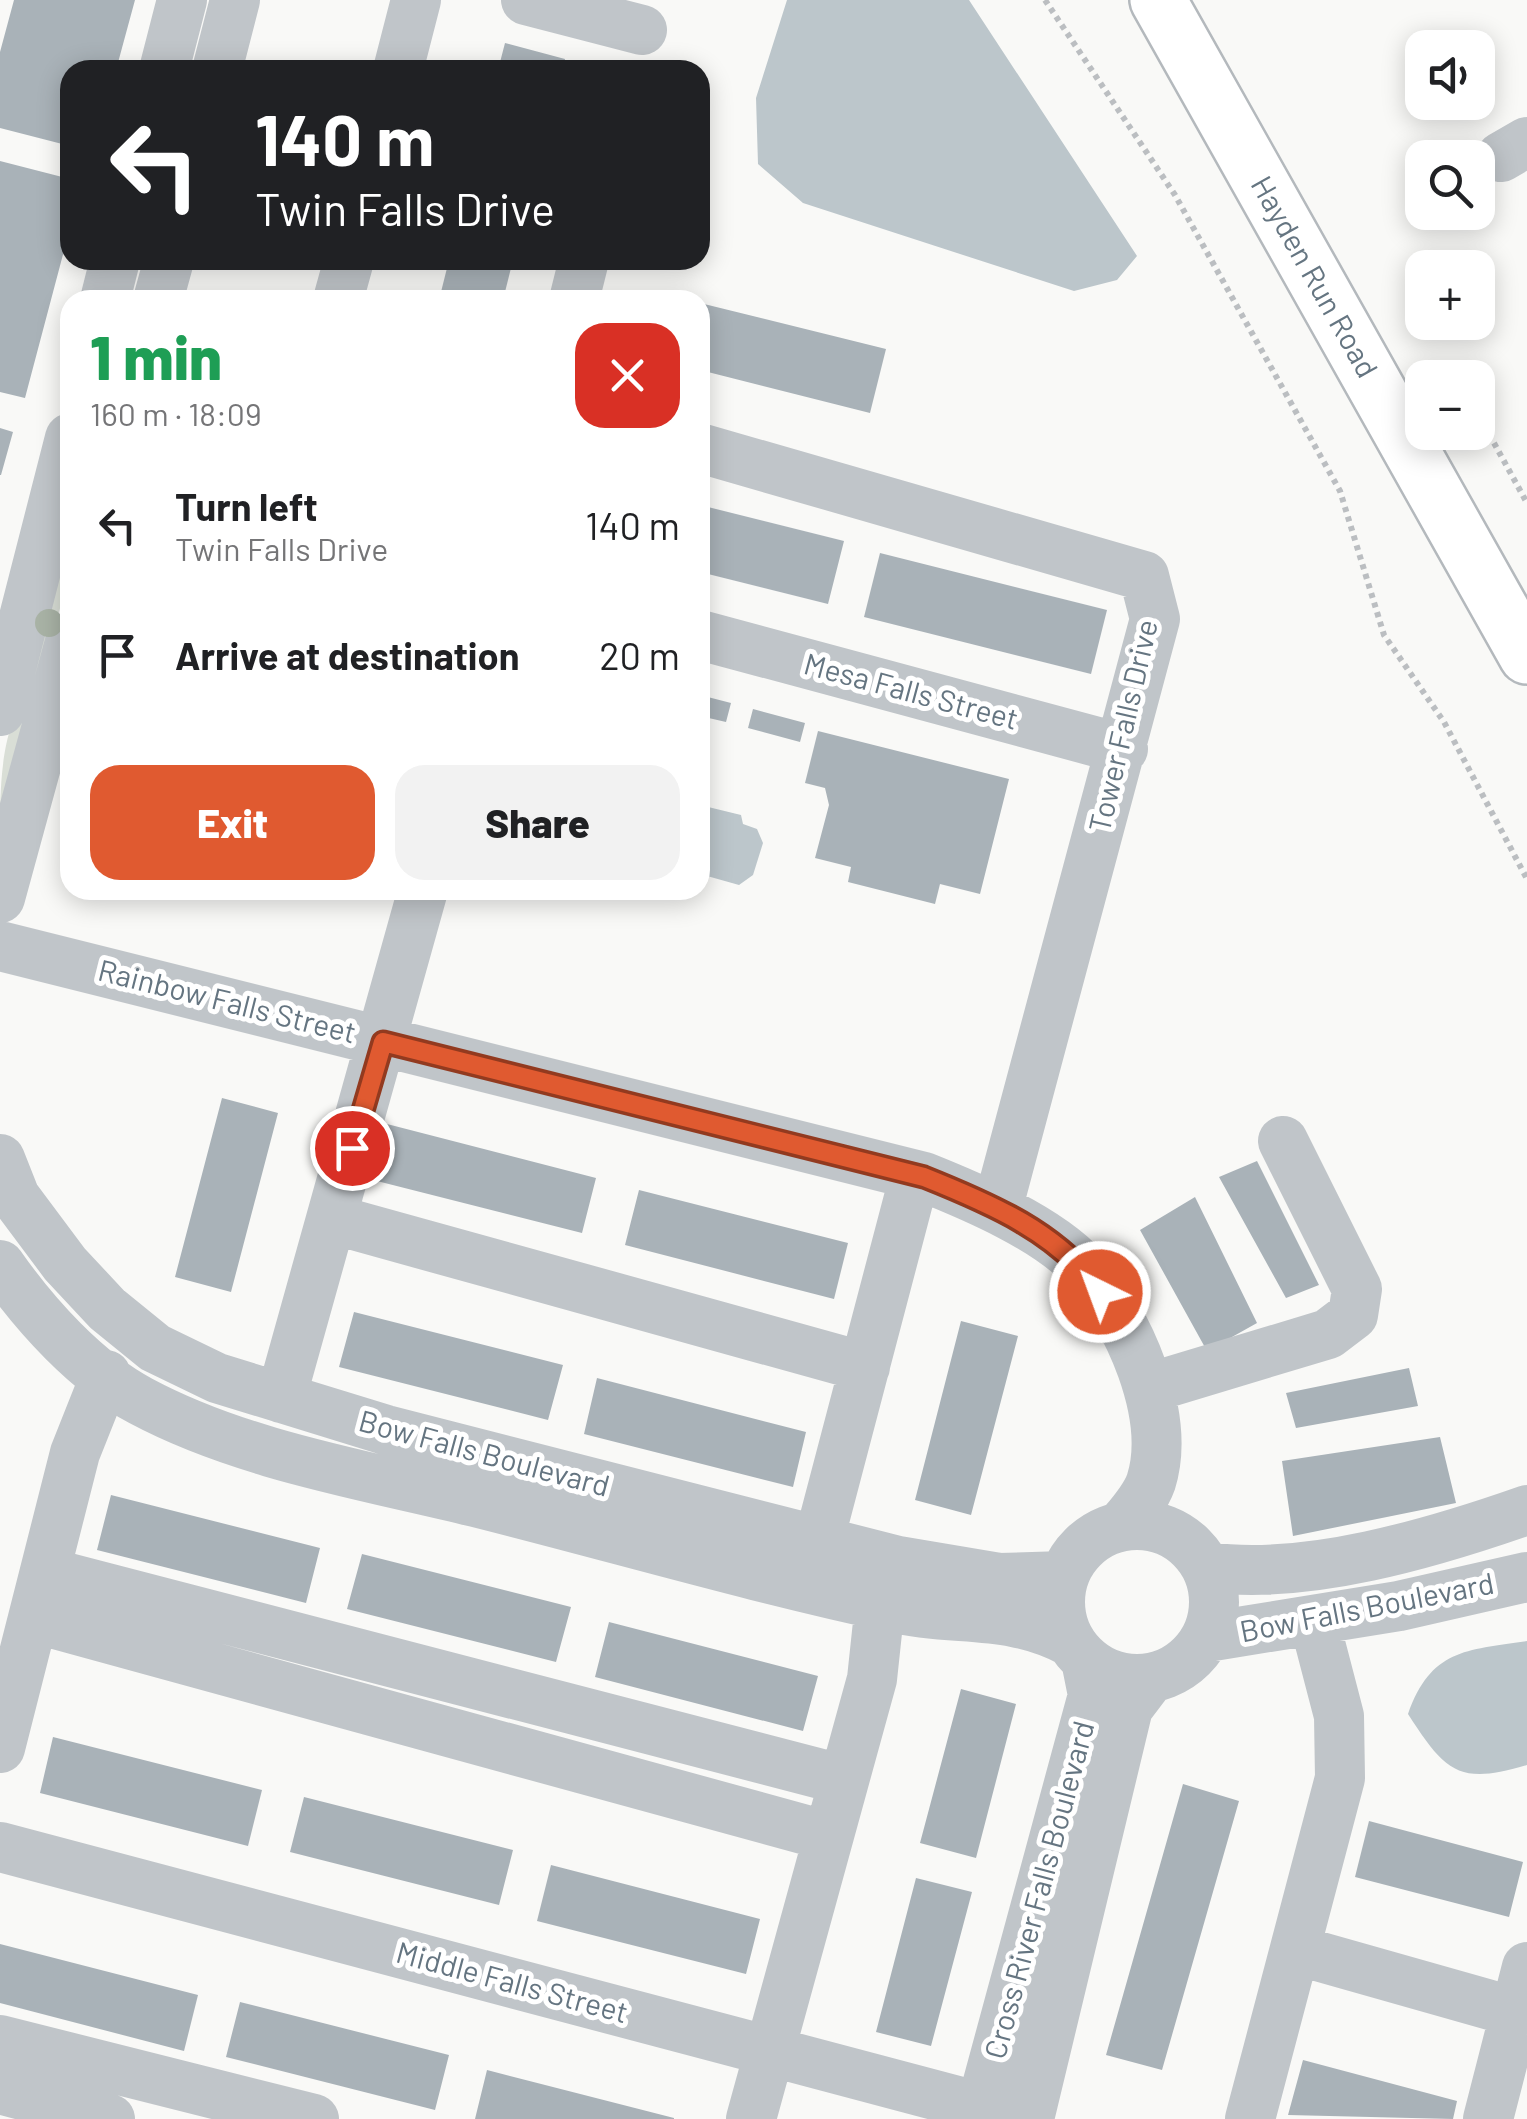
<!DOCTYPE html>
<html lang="en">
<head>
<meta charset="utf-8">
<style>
	:root { --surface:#fff; --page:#f2f2f2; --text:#202124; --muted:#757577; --accent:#e05a30 }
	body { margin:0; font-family:Barlow,sans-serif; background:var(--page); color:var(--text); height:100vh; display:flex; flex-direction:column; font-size:38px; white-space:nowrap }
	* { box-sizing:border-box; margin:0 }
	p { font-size:32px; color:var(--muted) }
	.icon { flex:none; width:55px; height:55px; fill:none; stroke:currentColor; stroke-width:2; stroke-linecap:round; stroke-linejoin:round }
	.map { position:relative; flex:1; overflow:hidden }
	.panel { position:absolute; left:60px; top:290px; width:650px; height:610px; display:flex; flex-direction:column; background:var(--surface); border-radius:30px; box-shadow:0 5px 25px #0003 }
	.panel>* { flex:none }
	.banner { position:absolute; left:60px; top:60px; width:650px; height:210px; border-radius:30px; box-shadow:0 5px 25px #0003; background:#202124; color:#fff; overflow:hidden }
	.buttons { position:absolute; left:1405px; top:30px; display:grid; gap:20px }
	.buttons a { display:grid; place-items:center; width:90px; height:90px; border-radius:20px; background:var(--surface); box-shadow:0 5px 25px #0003; font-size:50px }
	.pin { position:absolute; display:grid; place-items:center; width:85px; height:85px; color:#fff; margin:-42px; border:5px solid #fff; border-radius:50%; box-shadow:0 2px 10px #0007 }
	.me { position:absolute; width:110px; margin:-55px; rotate:318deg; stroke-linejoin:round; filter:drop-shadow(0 0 8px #0008) }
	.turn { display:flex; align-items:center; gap:35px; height:210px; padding:0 30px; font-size:45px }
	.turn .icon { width:130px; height:130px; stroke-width:2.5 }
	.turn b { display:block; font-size:70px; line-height:85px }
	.round { display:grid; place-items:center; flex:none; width:105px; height:105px; border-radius:30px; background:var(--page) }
	.headline { display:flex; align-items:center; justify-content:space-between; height:170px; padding:0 30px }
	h1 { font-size:60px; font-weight:800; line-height:75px; color:#1e9e55 }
	.cta { display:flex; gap:20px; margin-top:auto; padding:20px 30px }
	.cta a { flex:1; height:115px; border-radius:30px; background:var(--accent); color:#fff; font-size:40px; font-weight:800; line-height:115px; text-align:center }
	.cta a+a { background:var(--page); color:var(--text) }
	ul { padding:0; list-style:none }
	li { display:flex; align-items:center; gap:30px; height:130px; padding:0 30px }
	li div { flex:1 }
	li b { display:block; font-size:38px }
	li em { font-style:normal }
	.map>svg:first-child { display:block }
	.green { fill:#d9ded6 }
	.water { fill:#bcc6cb }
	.building { fill:#a9b2b8 }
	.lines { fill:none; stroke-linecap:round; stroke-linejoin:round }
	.major-casing { stroke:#b4b9bd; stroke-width:60 }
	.path { stroke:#bbbec1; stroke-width:6; stroke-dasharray:5 5; stroke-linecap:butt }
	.minor { stroke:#c0c5c9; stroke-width:50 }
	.major { stroke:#fff; stroke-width:55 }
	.tree { fill:#a9b3a6 }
	.route-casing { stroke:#923a1f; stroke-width:25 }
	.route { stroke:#e05a30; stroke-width:18 }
	.labels { text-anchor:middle; stroke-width:10; stroke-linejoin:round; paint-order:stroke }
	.street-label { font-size:30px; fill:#657581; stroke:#fff }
</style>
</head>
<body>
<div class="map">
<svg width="1527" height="2119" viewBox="0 0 1527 2119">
	<rect width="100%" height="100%" fill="#f9f9f7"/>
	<!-- green -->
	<path class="green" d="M70 511V570L41 681 28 672Z
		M30 696 0 831C0 794 0 721 30 696Z"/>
	<!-- water -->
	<path class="water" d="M787 0H969L1137 256 1117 280 1074 291 803 203 758 164 756 98Z
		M700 805 741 815 743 824 757 829 763 843 753 875 739 885 700 874Z
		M1527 1641V1765C1458 1786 1445 1771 1408 1714 1431 1649 1466 1650 1527 1641Z"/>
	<!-- building -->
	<path class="building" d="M14 0H135L116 70H70V146L0 128V52Z
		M505 43 565 59 563 70H498Z
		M0 161 70 179V228L25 398 0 392Z
		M449 260H513L503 300H439Z
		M659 292 685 299 684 300H657Z
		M700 303 886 349 870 413 700 370Z
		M0 428 13 432 1 475H0Z
		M700 505 844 541 828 604 700 572Z
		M880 553 1107 610 1091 674 864 617Z
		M700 695 731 703 726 722 700 716Z
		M753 709 805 723 800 742 748 728Z
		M818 731 1009 779 980 894 940 884 935 904 848 882 851 867 815 858 829 805 825 788 805 783Z
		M222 1098 278 1113 231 1292 175 1277Z
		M387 1124 596 1178 582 1233 373 1180Z
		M1257 1161 1319 1285 1286 1298 1219 1177Z
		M639 1190 848 1243 834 1299 625 1245Z
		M1195 1197 1257 1323 1207 1351 1140 1230Z
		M354 1312 563 1365 548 1420 339 1367Z
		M961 1321 1018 1336 971 1515 915 1500Z
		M1409 1368 1418 1406 1296 1428 1286 1393Z
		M597 1378 806 1432 793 1487 584 1434Z
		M1440 1437 1456 1503 1293 1536 1282 1461Z
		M111 1495 320 1548 306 1603 97 1550Z
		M362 1554 571 1607 556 1662 347 1609Z
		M609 1622 818 1676 803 1731 595 1677Z
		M961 1689 1016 1704 976 1858 920 1843Z
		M53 1737 262 1790 248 1846 40 1793Z
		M1183 1784 1239 1801 1162 2070 1106 2055Z
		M304 1797 513 1850 499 1905 290 1852Z
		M1369 1821 1523 1862 1509 1917 1355 1877Z
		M551 1865 760 1919 746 1974 537 1921Z
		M916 1878 972 1892 931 2046 876 2032Z
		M0 1944 198 1995 184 2051 0 2003Z
		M240 2002 449 2055 435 2110 226 2057Z
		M1303 2060 1457 2101 1453 2119 1288 2115Z
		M487 2070 674 2118V2119H475Z"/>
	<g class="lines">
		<defs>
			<g id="major">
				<path id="s1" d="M1158 0 1527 656"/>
			</g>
		</defs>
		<!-- major casing -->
		<use href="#major" class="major-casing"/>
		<!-- path -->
		<path class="path" d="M1045 0 1175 195 1340 491 1384 635 1444 722 1527 879
			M1494 443 1527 503"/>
		<!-- minor -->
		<path class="minor" d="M526 0 642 30
			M164 70 182 0
			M217 70 235 0
			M398 70 416 0
			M1501 157 1527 142
			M105 300 115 260
			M158 300 169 260
			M338 300 349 260
			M574 300 584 260
			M700 448 1144 576 1155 619 998 1206
			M700 635 1123 749
			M0 711 70 438
			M0 898 70 642
			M0 946 924 1177C974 1197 1047 1228 1084 1268 1128 1318 1172 1415 1151 1482 1145 1499 1132 1513 1121 1526
			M0 1159 15 1197 65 1264 107 1309 155 1348 217 1378 386 1430 898 1561 999 1578 1064 1576
			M332 1219 865 1367
			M0 1265C35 1315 86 1372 141 1401 242 1455 365 1475 475 1502 614 1537 754 1578 894 1608 959 1622 1008 1609 1071 1642
			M1149 1388 1328 1334 1353 1315 1357 1289 1283 1141
			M281 1398 423 890
			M1060 1602a77 77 0 1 1 154 0a77 77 0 1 1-154 0Z
			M819 1540 915 1175
			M1207 1567C1306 1581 1433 1543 1527 1510
			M45 1572 844 1780
			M33 1618 828 1836
			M1207 1637 1399 1606 1527 1577
			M0 1748 75 1453 106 1375
			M0 1847 1025 2119
			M1296 1950 1515 2012
			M0 2040 314 2119
			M0 2089 110 2119
			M751 2119 872 1679 880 1604
			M978 2119 1093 1695 1086 1660
			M1029 2119 1128 1708 1150 1679
			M1250 2119 1340 1778 1339 1716 1314 1620
			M1488 2119 1527 1967"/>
		<!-- major -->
		<use href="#major" class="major"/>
	</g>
	<!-- trees -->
	<circle class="tree" cx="49" cy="623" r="14"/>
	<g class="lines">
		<defs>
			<path id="route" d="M352 1148 383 1042 924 1177C989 1203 1060 1233 1100 1292"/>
		</defs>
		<!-- route casing -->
		<use href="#route" class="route-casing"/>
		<!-- route -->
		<use href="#route" class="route"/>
	</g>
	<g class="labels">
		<!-- street labels -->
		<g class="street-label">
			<text dy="10" stroke="none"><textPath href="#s1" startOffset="318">Hayden Run Road</textPath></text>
			<text transform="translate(911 692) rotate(15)" y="10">Mesa Falls Street</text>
			<text transform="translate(1124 726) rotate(-77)" y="10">Tower Falls Drive</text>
			<text transform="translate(227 1002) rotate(14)" y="10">Rainbow Falls Street</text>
			<text transform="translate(484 1454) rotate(15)" y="10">Bow Falls Boulevard</text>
			<text transform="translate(1367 1608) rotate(-11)" y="10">Bow Falls Boulevard</text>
			<text transform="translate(1040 1890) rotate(-75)" y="10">Cross River Falls Boulevard</text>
			<text transform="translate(512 1983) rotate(15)" y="10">Middle Falls Street</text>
		</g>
	</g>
</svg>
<div class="buttons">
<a><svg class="icon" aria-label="sound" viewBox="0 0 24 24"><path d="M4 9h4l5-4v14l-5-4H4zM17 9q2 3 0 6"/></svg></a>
<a><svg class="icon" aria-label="search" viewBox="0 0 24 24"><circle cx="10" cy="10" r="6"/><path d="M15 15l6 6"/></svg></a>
<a>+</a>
<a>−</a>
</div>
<div class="pin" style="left:352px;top:1148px;background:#d93025"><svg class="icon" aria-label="arrive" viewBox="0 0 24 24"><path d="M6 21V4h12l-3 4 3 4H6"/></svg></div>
<svg class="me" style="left:1100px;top:1292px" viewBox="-20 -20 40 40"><circle r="17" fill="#e05a30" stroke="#fff" stroke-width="3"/><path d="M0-11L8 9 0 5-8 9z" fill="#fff"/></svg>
<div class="banner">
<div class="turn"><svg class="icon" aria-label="left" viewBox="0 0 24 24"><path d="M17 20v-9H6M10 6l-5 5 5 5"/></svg><div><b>140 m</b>Twin Falls Drive</div></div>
</div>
<section class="panel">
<div class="headline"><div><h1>1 min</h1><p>160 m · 18:09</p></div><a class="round" style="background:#d93025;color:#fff"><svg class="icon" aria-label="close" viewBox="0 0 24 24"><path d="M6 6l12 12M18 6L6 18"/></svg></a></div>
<ul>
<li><svg class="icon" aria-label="left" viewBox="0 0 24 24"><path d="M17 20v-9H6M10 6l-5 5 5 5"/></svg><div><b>Turn left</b><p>Twin Falls Drive</p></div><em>140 m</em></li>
<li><svg class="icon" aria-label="arrive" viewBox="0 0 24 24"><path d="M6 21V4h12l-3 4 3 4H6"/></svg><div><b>Arrive at destination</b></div><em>20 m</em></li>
</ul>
<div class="cta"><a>Exit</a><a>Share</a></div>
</section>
</div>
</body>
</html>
